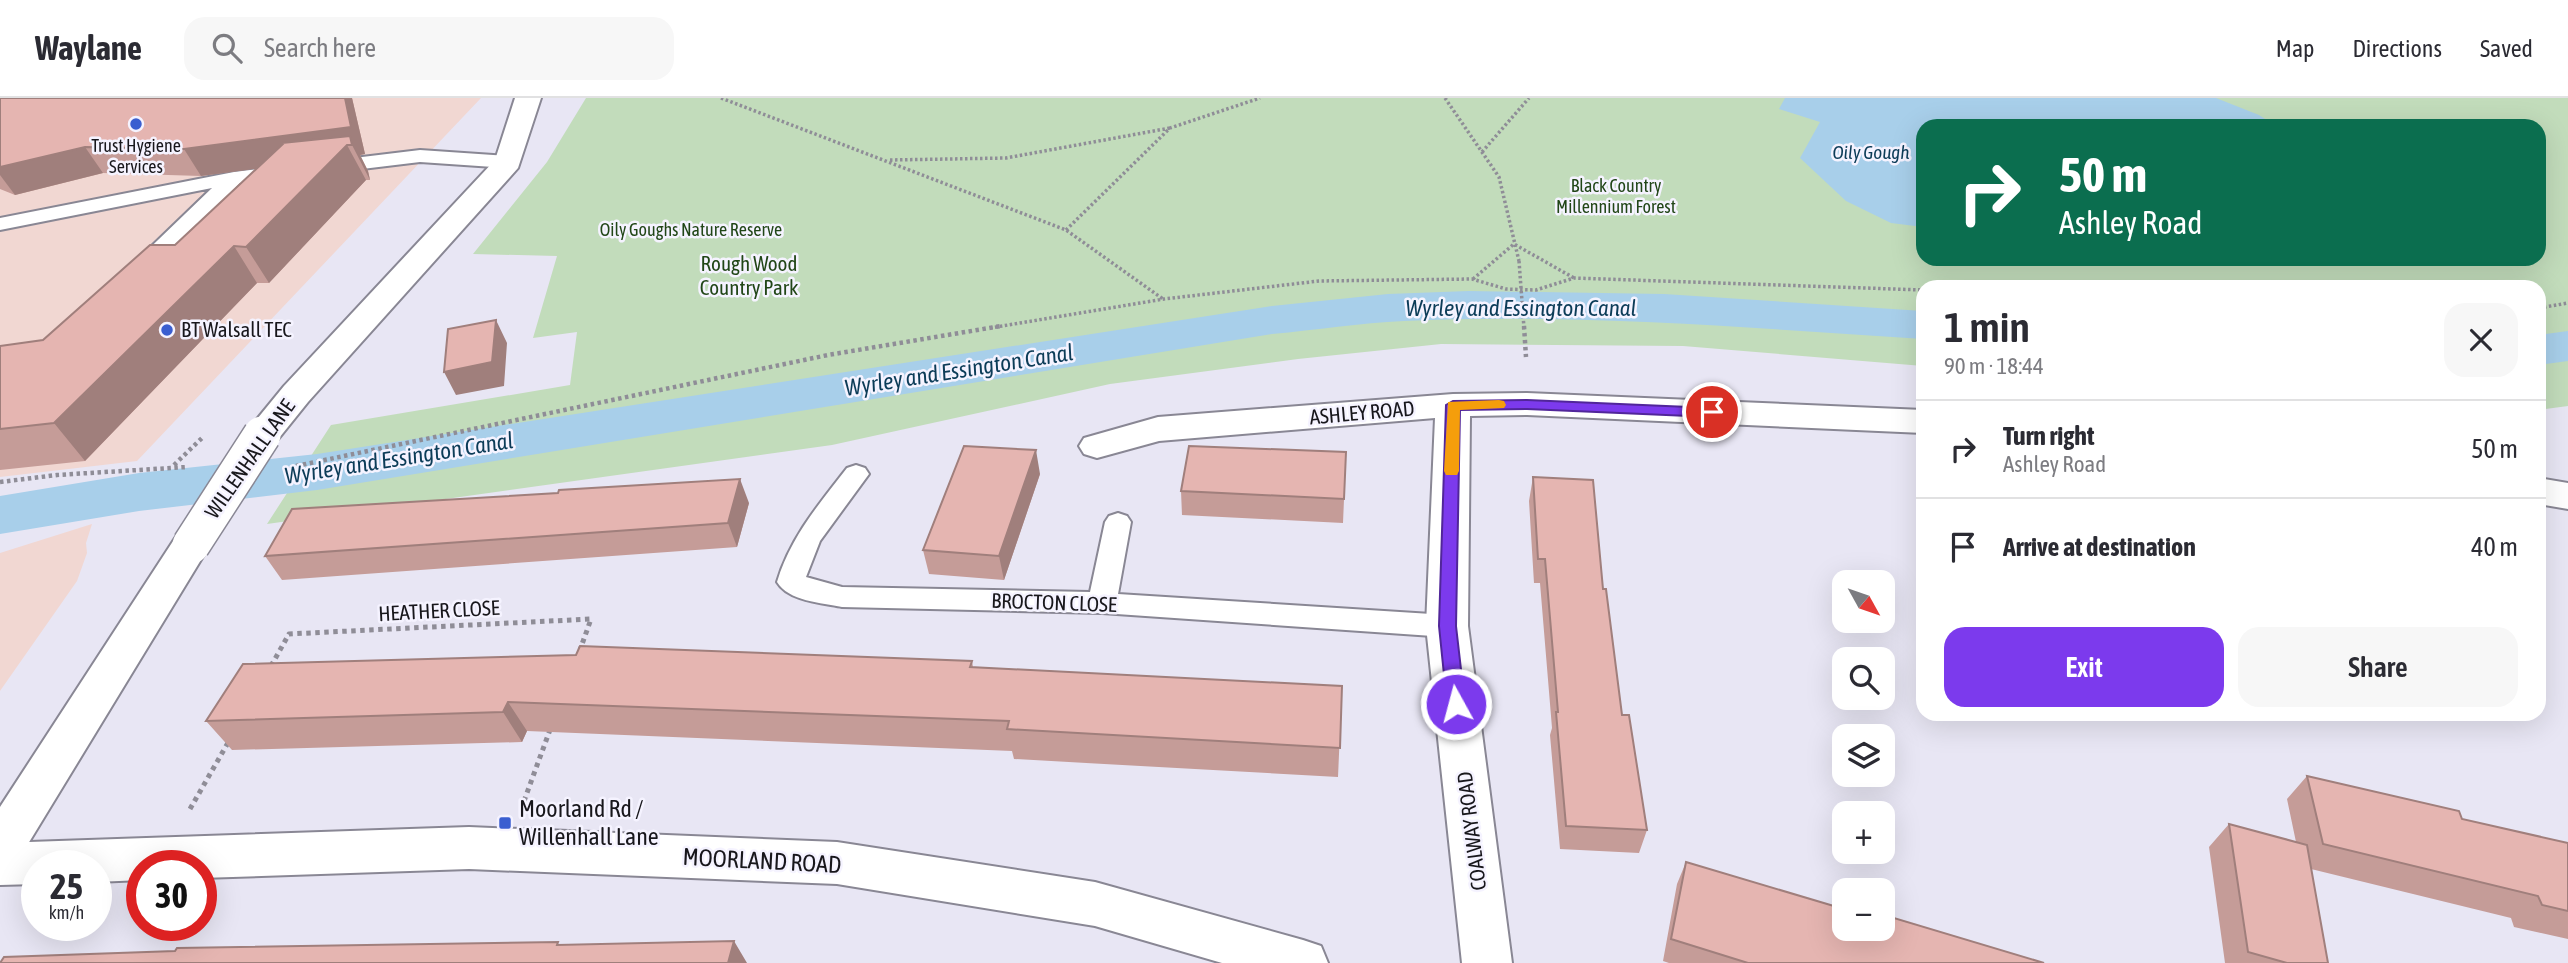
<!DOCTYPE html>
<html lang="en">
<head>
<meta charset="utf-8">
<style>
	:root { --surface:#fff; --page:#f7f7f7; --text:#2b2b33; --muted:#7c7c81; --line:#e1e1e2; --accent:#7c3aed }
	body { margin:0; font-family:"Asap Condensed",sans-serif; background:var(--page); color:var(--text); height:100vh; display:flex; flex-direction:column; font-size:26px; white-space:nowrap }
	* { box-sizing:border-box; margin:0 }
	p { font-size:23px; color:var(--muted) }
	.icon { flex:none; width:38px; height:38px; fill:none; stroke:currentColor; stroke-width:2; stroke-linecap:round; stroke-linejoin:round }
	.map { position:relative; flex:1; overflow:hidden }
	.sheet { position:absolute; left:1916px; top:182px; width:630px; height:441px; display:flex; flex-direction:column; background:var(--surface); border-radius:21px; box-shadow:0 7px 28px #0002 }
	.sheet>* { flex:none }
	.hud { position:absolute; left:1916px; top:21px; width:630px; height:147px; border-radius:21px; box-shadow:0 7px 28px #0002; background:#0b6e4f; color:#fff; overflow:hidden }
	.needle { width:46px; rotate:130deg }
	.tools { position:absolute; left:1832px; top:472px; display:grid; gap:14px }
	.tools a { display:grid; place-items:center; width:63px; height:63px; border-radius:14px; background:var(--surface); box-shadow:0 7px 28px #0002; font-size:35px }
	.speed { position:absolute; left:21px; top:752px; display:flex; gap:14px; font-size:35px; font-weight:700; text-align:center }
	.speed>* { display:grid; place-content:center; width:91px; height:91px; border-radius:50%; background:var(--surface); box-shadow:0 7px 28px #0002; line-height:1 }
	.speed small { font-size:18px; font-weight:400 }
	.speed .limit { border:10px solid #d22; background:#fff; color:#111 }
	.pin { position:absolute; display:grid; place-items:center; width:60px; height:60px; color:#fff; margin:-30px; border:4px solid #fff; border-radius:50%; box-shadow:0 2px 7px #0007 }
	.me { position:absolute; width:77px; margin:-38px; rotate:353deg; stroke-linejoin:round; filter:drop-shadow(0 0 5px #0008) }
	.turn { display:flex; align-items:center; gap:24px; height:147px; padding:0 28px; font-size:32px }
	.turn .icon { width:91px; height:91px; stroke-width:2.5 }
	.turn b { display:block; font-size:49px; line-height:60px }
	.round { display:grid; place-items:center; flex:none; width:74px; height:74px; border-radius:21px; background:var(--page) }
	.overview { display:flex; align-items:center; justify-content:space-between; height:119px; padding:0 28px }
	h1 { font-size:42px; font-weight:600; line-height:52px }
	.action { display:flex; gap:14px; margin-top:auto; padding:14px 28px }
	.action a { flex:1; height:80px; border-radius:21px; background:var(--accent); color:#fff; font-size:28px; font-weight:600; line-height:80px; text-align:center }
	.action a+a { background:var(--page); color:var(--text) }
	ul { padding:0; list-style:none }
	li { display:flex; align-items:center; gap:21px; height:98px; padding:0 28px; border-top:2px solid var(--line) }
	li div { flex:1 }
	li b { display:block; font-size:26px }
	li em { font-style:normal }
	header { display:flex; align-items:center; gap:42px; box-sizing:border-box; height:98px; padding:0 35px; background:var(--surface); border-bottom:2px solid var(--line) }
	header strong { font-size:33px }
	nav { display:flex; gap:38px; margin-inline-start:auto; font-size:24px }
	.search { width:490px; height:63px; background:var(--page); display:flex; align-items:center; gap:18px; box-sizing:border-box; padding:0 24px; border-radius:21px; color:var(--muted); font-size:26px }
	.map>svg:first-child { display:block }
	.industrial { fill:#f1d7d2 }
	.green { fill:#c2dcbb; fill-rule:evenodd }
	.water { fill:#a8cfea }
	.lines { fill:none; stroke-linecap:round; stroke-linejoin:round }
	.canal { fill:#a8cfea; fill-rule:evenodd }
	.service-casing { stroke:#898794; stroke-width:4 }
	.minor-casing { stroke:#898794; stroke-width:4 }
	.tertiary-casing { stroke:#898794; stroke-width:4 }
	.path-far2 { stroke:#8f8d97; stroke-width:3.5; stroke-dasharray:2.5 2.5; stroke-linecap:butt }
	.path-far1 { stroke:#8f8d97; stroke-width:4.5; stroke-dasharray:3.5 3.5; stroke-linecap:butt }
	.path { stroke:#8f8d97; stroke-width:5; stroke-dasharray:4.5 4.5; stroke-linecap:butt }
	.service { fill:#fff; fill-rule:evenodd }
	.minor { fill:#fff; fill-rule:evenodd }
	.tertiary { fill:#fff; fill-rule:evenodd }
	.tertiary-bridge-casing { stroke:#898794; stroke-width:40; stroke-linecap:butt }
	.path-bridge-far1 { stroke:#8f8d97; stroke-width:3.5; stroke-dasharray:2.5 2.5; stroke-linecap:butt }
	.path-bridge { stroke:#8f8d97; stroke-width:4.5; stroke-dasharray:3.5 3.5; stroke-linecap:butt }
	.tertiary-bridge { stroke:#fff; stroke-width:37 }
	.wall { fill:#c59c98 }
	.shaded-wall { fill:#a07f7c }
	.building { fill:#e5b5b1; stroke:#a07f7c; stroke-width:2 }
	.route { fill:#7c3aed; stroke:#51269a; stroke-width:2 }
	.slow { fill:#f59e0b }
	.poi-dot { fill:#3a5ed0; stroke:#f5f3ff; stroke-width:2.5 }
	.labels { text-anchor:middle; stroke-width:5; stroke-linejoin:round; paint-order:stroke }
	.far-poi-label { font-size:18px; fill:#18171c; stroke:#f5f3ff }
	.far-park-label { font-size:18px; fill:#214617; stroke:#f5f3ff }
	.far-water-label { font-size:19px; font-style:italic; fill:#0c3c58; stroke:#f5f3ff }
	.park-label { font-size:21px; fill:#214617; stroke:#f5f3ff }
	.poi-label { font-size:21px; fill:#18171c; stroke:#f5f3ff; text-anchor:start }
	.street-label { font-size:21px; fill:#18171c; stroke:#f5f3ff }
	.water-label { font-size:23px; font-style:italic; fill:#0c3c58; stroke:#f5f3ff }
	.near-poi-label { font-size:24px; fill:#18171c; stroke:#f5f3ff; text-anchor:start }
	.near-street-label { font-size:24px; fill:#18171c; stroke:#f5f3ff }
</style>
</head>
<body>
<header>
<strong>Waylane</strong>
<div class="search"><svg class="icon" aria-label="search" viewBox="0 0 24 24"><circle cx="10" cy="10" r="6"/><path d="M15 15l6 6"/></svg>Search here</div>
<nav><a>Map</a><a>Directions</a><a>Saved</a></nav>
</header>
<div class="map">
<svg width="2568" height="865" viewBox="0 0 2568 865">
	<rect width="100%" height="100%" fill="#e8e6f4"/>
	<!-- industrial -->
	<path class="industrial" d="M0 0H481L137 363 0 379Z
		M92 426 86 445 87 455 77 483 0 593V455Z"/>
	<!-- green -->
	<path class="green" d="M586 0H2568V308L2539 312V189H1923V268L1683 248 1441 246 1298 261 1110 286 832 347 267 426 331 327 570 287 577 234 533 240 557 158 473 156 547 64ZM1923 28H2539V161H1923Z"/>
	<!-- water -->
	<path class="water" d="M1785 0H2216L2259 17 2276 28H1923V129L1891 125 1846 103 1800 60 1820 24 1779 11Z
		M2061 161H2282L2168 167Z"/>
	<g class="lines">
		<!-- canal -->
		<path class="canal" d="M1469 193 1664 196 1923 213V241C1750 230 1578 215 1404 223 1360 225 1316 232 1272 236L317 392 139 413 0 436V398L139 375 317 356 1272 208 1388 196Z
			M2568 233V263L2539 267V237Z"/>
		<defs>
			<path id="service" d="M420 52 508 58 518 64 508 70 420 64 329 75 319 69 329 63Z
				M284 68 294 74 291 78 240 85 148 177H132L129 172 132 167 212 90 0 132V120L234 74Z
				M856 367 865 370 869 376 820 443 806 479 842 489 1090 494 1105 424 1109 418 1118 415 1127 418 1131 424 1118 496 1447 517 1457 521 1461 528 1457 535 1447 539 1102 515 842 509C822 505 788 503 777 484 790 440 819 406 847 370Z"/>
			<path id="minor" d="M1527 295 1923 312V335L1527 317 1470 318 1468 528 1512 865H1462L1426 528 1435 320 1159 343 1097 360 1084 356 1079 348 1084 340 1158 319 1453 296Z
				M2539 380 2568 385V411L2539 406Z
				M469 729 837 744 1095 784 1303 842 1321 848 1328 865H1222L1095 828 837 786 469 771 201 780V768H142V782L96 784V768H37V786L0 787V745Z"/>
			<path id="tertiary" d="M515 0H541L518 70 308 304 275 345 262 349 249 345 244 337 284 288 495 62Z
				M191 433 205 437 210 447 17 764 0 770V709L177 437Z"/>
		</defs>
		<!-- service casing -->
		<use href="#service" class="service-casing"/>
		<!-- minor casing -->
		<use href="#minor" class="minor-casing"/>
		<!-- tertiary casing -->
		<use href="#tertiary" class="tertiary-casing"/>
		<!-- path-far2 -->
		<path class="path-far2" d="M721 0 1066 132 1163 201
			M1445 0 1499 79 1519 163
			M1482 54 1529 0
			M890 62 1006 60 1170 30
			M1066 132 1170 30 1260 0
			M1473 181 1514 146 1574 180
			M2539 210 2568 205
			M990 230 1164 201 1319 183 1472 181 1506 191 1536 192 1574 180 1923 192"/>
		<!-- path-far1 -->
		<path class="path-far1" d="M174 367 203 339
			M296 368 828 257 1001 228
			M0 384 57 377 187 369"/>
		<!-- path -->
		<path class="path" d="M271 568 289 536 591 521 580 552
			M524 703 551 629
			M190 711 229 643"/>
		<!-- service -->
		<use href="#service" class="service"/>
		<!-- minor -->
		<use href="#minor" class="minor"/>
		<!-- tertiary -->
		<use href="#tertiary" class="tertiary"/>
		<defs>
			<path id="tertiary-bridge" d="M191 447 262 337"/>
		</defs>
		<!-- tertiary-bridge casing -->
		<use href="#tertiary-bridge" class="tertiary-bridge-casing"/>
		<!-- path-bridge-far1 -->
		<path class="path-bridge-far1" d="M1519 163 1524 230"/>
		<!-- path-bridge -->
		<path class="path-bridge" d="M1524 228 1526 259"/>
		<!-- tertiary-bridge -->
		<use href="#tertiary-bridge" class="tertiary-bridge"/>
	</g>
	<!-- wall -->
	<path class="wall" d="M0 0H352L365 56 360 57 368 73 370 82H366L269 185H257L85 363 0 372V248L43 242 175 147 258 70 201 78 103 75 15 97 0 91Z
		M1346 354 1343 425 1182 417 1181 393Z
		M1040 376 1004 482 929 476 923 452Z
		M1533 379 1603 491 1622 617 1647 732 1639 755 1560 751 1550 637 1552 630 1540 485H1534L1529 403Z
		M749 405 737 449 282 482 265 458Z
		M972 563 973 569 1342 588 1338 679 1014 661 1012 653 527 633 522 644 232 652 206 623Z
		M2307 678 2462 721 2568 745V841L2514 829 2511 820 2311 771 2328 865H2225L2209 749 2229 726 2296 744 2287 701Z
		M1686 764 1883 831 1884 817 2044 865H1669L1663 863 1677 786Z"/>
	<!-- shaded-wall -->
	<path class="shaded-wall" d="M345 0H352L365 56 360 57 368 73 370 82 352 47H347L366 82 269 185 246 149 334 60 295 65 284 45H282L293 66 201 78 184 51 351 29Z
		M85 49 103 75 15 97 0 77V69Z
		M234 148 257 185 85 363 54 325Z
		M496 222 507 245 504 288 456 297 444 274Z
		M1036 352 1040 376 1004 482 999 458Z
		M740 381 749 405 737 449 728 425Z
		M508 604 527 633 522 644 503 614Z
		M734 843 747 865H728Z"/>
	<!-- building -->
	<path class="building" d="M0 0H345L351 29 184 51 85 49 0 69Z
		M350 38 352 47H347L246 149 234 148 54 325 0 331V248L43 242 150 147H175L284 45H282Z
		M496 222 492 264 444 274 448 231Z
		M964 348 1036 352 999 458 923 452Z
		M1189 348 1346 354 1344 401 1181 393Z
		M1533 379 1593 382 1603 491H1606L1622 617H1629L1647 732 1566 728 1556 614H1558L1545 461H1538Z
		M740 381 728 425 265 458 292 411 558 395 559 392Z
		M580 548 972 563 970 569 1342 588 1340 650 1007 631 1009 623 508 604 503 614 206 623 243 566 576 557Z
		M2307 678 2459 713 2462 721 2568 745V813L2542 807 2538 798 2323 746Z
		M2229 726 2307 747 2328 865H2287L2248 854Z
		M1686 764 1844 811V831H1883L1884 817 2044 865H1748L1671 841Z
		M734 843 728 865H0L4 859 175 853 177 850 558 844 557 847Z"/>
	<!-- route -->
	<path class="route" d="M1527 302 1712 310 1719 314 1712 319 1527 311 1460 312 1456 528 1465 606 1463 611H1450L1447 606 1439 528 1446 307 1453 303Z"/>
	<!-- slow -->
	<path class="slow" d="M1499 302 1504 303 1506 307 1504 310 1460 312 1459 373 1457 377H1446L1444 373 1448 304Z"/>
	<!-- markers -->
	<g class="poi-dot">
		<circle cx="136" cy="26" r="7"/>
		<circle cx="167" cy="232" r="7"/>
		<rect x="498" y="718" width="14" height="14" rx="3.5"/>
	</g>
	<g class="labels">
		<!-- far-poi labels -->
		<g class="far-poi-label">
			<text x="136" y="54">Trust Hygiene<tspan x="136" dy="21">Services</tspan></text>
		</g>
		<!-- far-park labels -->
		<g class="far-park-label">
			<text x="1616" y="94">Black Country<tspan x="1616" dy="21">Millennium Forest</tspan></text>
			<text x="691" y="138">Oily Goughs Nature Reserve</text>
		</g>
		<!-- far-water labels -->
		<g class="far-water-label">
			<text x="1871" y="61">Oily Gough</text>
		</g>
		<!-- park labels -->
		<g class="park-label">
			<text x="749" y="173">Rough Wood<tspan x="749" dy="24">Country Park</tspan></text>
		</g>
		<!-- poi labels -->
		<g class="poi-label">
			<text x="181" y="239">BT Walsall TEC</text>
		</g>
		<!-- street labels -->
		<g class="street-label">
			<text transform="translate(1362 315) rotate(-5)" y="7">ASHLEY ROAD</text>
			<text transform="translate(250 361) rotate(-55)" y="7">WILLENHALL LANE</text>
			<text transform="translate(1054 505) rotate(2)" y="7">BROCTON CLOSE</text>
			<text transform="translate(439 513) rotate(-3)" y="7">HEATHER CLOSE</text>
			<text transform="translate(1472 733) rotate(-97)" y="7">COALWAY ROAD</text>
		</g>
		<!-- water labels -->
		<g class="water-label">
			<text x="1521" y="218">Wyrley and Essington Canal</text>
			<text transform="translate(959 272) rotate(-9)" y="8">Wyrley and Essington Canal</text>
			<text transform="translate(399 360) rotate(-9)" y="8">Wyrley and Essington Canal</text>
		</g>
		<!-- near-poi labels -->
		<g class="near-poi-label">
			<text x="519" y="719">Moorland Rd /<tspan x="519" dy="28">Willenhall Lane</tspan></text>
		</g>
		<!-- near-street labels -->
		<g class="near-street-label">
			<text transform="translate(762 763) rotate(3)" y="8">MOORLAND ROAD</text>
		</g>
	</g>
</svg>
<div class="tools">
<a><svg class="needle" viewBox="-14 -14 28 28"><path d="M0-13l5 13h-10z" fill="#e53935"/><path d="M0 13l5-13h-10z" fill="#7c7c81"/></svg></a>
<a><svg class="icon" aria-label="search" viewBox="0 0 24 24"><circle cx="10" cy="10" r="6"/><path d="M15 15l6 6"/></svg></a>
<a><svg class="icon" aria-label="layers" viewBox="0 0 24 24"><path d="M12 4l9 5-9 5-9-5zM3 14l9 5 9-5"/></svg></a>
<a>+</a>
<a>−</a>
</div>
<div class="speed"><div>25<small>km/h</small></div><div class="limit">30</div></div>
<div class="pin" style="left:1712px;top:314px;background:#d93025"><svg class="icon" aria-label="arrive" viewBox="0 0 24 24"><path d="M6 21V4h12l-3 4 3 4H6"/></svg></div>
<svg class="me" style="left:1456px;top:606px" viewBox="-20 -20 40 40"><circle r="17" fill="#7c3aed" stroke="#fff" stroke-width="3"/><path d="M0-11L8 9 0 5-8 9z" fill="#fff"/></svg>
<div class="hud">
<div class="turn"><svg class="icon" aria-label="right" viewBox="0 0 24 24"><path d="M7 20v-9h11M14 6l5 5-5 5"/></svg><div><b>50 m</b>Ashley Road</div></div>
</div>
<section class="sheet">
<div class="overview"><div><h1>1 min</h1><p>90 m · 18:44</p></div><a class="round"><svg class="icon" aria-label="close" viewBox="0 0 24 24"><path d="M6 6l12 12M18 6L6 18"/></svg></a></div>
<ul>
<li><svg class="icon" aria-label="right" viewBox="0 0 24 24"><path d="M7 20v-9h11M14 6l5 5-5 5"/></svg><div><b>Turn right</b><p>Ashley Road</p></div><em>50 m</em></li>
<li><svg class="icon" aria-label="arrive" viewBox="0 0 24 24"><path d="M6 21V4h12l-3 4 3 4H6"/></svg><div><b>Arrive at destination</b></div><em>40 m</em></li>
</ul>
<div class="action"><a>Exit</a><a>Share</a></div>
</section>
</div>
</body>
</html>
